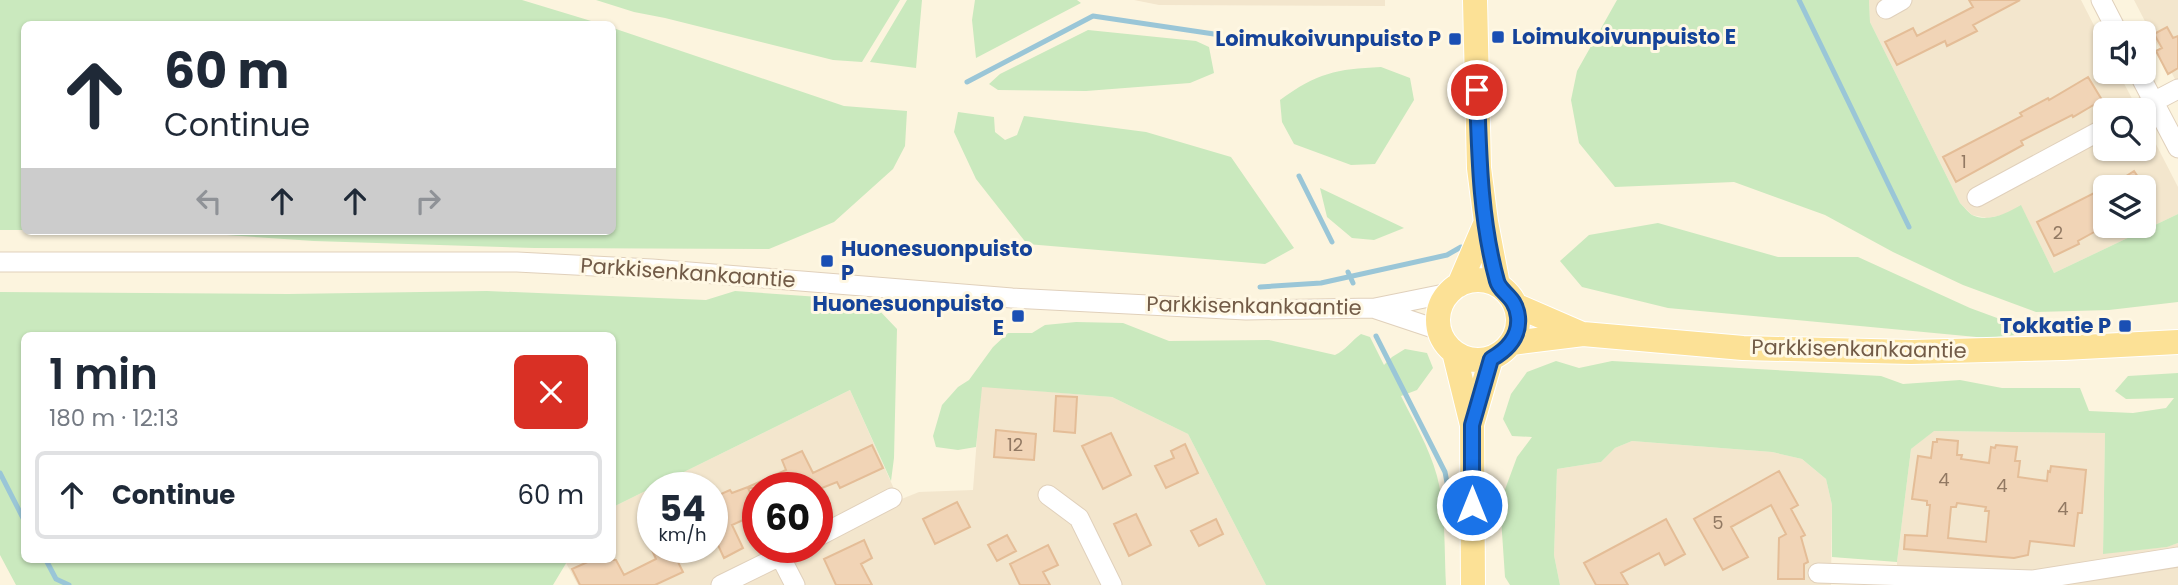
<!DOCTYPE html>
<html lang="en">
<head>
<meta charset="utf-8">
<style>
	:root { --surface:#fff; --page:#f2f2f3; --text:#1f2937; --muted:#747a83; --line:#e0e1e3 }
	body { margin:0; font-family:Poppins,sans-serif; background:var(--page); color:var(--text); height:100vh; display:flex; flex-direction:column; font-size:26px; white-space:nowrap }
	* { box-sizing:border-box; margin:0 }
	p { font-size:23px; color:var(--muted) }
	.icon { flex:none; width:38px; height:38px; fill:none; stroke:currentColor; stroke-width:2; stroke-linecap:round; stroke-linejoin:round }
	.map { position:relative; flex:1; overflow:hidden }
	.details { position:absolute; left:21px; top:332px; width:595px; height:231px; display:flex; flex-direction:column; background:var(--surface); border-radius:10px; box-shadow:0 2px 5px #0004 }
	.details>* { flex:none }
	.top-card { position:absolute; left:21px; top:21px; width:595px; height:214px; border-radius:10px; box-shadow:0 2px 5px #0004; background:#fff; color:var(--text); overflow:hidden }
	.controls { position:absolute; left:2093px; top:21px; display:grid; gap:14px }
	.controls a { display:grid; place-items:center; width:63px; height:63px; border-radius:10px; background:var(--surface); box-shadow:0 2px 5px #0004; font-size:35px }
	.speed { position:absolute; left:637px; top:472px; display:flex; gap:14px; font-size:35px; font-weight:700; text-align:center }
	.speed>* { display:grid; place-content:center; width:91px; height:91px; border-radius:50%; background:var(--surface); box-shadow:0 2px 5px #0004; line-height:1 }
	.speed small { font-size:18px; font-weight:400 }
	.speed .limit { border:10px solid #d22; background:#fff; color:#111 }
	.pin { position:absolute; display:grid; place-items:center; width:60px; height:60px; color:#fff; margin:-30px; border:4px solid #fff; border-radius:50%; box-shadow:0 2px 7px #0007 }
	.me { position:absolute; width:77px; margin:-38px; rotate:0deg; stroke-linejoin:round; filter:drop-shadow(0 0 5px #0008) }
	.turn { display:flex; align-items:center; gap:24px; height:147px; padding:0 28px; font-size:32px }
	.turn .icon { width:91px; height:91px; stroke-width:2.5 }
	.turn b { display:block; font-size:49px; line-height:60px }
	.lanes { display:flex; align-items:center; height:66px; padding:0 28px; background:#0003; justify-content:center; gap:35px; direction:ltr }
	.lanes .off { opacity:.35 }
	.round { display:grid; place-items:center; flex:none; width:74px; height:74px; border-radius:10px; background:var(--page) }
	.head { display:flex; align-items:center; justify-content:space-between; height:119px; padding:0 28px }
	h1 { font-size:42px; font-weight:600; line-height:52px }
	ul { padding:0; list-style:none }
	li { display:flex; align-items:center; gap:21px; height:88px; margin:0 14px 10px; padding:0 14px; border:4px solid var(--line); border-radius:10px }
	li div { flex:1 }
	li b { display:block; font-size:26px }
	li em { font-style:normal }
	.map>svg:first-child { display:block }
	.residential { fill:#f3e6cd; fill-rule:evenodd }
	.green { fill:#cae9be }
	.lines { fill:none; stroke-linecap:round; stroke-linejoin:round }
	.stream { stroke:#9ac6d7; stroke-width:5 }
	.building { fill:#f1d4b6; stroke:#e4bd97; stroke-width:2; fill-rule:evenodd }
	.minor-casing { stroke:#e0d0bb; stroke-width:21 }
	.major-casing { stroke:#fff; stroke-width:26 }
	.minor { stroke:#fff; stroke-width:19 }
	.major { stroke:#fce196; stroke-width:24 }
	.route-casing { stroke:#114b97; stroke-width:18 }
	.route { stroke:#1a73e8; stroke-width:12 }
	.transit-dot { fill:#1a4fb4; stroke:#fff8e4; stroke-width:2.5 }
	.labels { text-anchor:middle; stroke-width:6; stroke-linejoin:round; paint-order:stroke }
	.number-label { font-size:18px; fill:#927963 }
	.transit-label { font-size:21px; font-weight:bold; fill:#164399; stroke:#fff8e4; text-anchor:end }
	.street-label { font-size:21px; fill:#725b47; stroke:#fff8e4 }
</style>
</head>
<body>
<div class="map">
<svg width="2178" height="585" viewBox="0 0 2178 585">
	<rect width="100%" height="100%" fill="#fcf4de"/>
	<!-- residential -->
	<path class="residential" d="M1134 0H1385V6L1159 5Z
		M1869 0H2081L2105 47V72H2118L2138 110H2105V149H2144V121L2178 187V214L2054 273 2021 206 2003 215 1987 218 1972 215 1960 203 1870 22ZM2105 187H2144V226H2105Z
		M2134 0H2178V85Z
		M981 386 1112 397 1188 434 1266 585H578L566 563 568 560H612L613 507 850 390 899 500 919 492 973 490ZM653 488H712V548H653ZM758 488H817V548H758Z
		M1933 431 2105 433 2103 553 2166 547 2178 543V585H1897V562L1911 449Z
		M1632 441 1772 452 1802 459 1826 479 1832 505 1831 585H1560L1554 555 1557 469 1601 462 1615 448Z"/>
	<!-- green -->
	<path class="green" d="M0 0H522L601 24H24V230H0Z
		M596 0H900L862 62 833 60 665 18 634 12Z
		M907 0H922L916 68 870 62Z
		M975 0H1077L1081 3 976 58 972 20Z
		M1617 0H1869L1870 22 1960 203C1963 206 1968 212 1972 215 1988 223 2007 213 2021 205L2054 273 2178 214V302L2109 310 2036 312 1963 285 1893 252 1825 215 1734 182 1615 187 1579 143 1571 100 1577 71Z
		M613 28 844 106 907 111 905 146 893 169 834 222 769 249 535 248 314 241 197 233 64 231H612Z
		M1088 30 1196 41 1209 47 1214 73 1190 83 1086 91 998 90 989 84 1000 74Z
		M1381 67 1410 78 1414 100 1375 164 1351 165 1294 144 1282 122 1280 100C1317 73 1336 69 1381 67Z
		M958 112 994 117 995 132 1005 140 1017 135 1024 116 1146 132 1231 157 1294 248 1265 264 1027 244 976 179 954 132Z
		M1320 188 1404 228 1374 240 1352 238 1327 217Z
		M1658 223 1778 257H1858L1970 308 2008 322 2052 331 1987 338 1668 308 1582 287 1560 261 1589 235Z
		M487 291 706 300 735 291 848 299 877 308 897 329 894 458 891 481 850 390 613 507 612 336H24V560H568L553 585H16L0 555V292L288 294Z
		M1076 322 1123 323 1169 341 1269 340 1335 355C1346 350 1351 341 1361 334L1370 337 1384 365 1392 357 1405 349 1427 353 1433 368 1417 390 1401 396C1414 422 1429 447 1437 476 1446 511 1444 549 1446 585H1266L1188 434 1112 397 982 387 976 447 958 450 936 447 933 436 942 405 958 387 969 380 993 347 1008 333H1032L1045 325Z
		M1556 361 1579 368 1612 361 1881 376 1903 384 1960 380 2002 388H2080L2089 411 2133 413 2166 408 2174 398 2126 399 2115 391 2128 376 2178 373V543L2167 547 2103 554 2105 433 1934 431 1911 449 1897 562 1832 557V505L1826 479 1802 459 1772 452 1632 441 1615 448 1601 462 1557 469 1554 555 1560 585H1510L1505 577 1500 503 1517 457 1532 437 1512 436 1503 419 1511 394 1527 372Z"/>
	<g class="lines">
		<!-- stream -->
		<path class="stream" d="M1799 0 1909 227
			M967 82 1093 16 1214 34
			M1299 176 1332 242
			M1348 272 1353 283
			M1260 287 1321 283 1447 255 1461 247
			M1376 336 1445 472 1453 514
			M0 473 24 520
			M46 560 56 579 69 585"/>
	</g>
	<!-- building -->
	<path class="building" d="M1969 0H2020L1973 25 1977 31 1947 46 1945 41 1897 65 1885 42 1913 28 1917 36 1973 7Z
		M2167 27 2173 38 2178 36V68L2168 74 2156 51 2162 48 2154 34Z
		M2088 77 2102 100 2073 117 2072 115 2021 141 2023 145 1956 182 1943 157 2022 116 2020 113 2048 98 2049 100Z
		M2134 171 2145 187H2109Z
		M2096 192 2105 210V226L2078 241 2079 244 2054 256 2037 222Z
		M1056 396 1077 397 1075 433 1054 431Z
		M996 430 1036 434 1034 460 994 457Z
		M1111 433 1131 475 1103 489 1082 446Z
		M1937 439 1958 441 1957 455H1962L1961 459 1989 463 1991 447 1995 448 1996 445 2017 447 2015 461H2020L2018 477 2047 481 2048 471 2050 472 2051 466 2086 470 2082 513H2078L2074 546 2030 541 2028 555 2014 558 1904 549 1905 535 1927 536 1930 505H1927V501L1912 499 1918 456 1931 458 1933 442H1937ZM1957 503 1986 507 1985 511H1989L1986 542 1948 538 1951 507H1956Z
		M1185 444 1198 473 1166 488 1155 466 1174 458 1171 451Z
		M872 445 883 468 840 488 837 482 822 488H748L757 507 749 510 752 516 732 525 743 548 724 558 712 532V498L730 490 732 493 748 487 786 470 782 460 802 451 813 473Z
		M1779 471 1798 505 1791 509 1805 535 1801 537 1808 562 1804 564V579H1778L1779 538 1786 534 1771 505 1731 527 1748 557 1723 570 1694 519Z
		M957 502 970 527 935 544 923 519Z
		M1136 514 1151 545 1129 556 1114 524Z
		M1216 519 1223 534 1199 546 1191 531Z
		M1666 519 1685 554 1665 565 1659 553 1621 573 1628 585H1596L1584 563Z
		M1007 535 1016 551 997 561 988 545Z
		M864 540 872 558 861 564 872 585H836L824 559Z
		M1048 545 1058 565 1043 572 1050 585H1020L1010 564Z
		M651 548H671L683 572 655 585H580L572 569 592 560H616L624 575 656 559Z"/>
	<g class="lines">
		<defs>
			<path id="minor" d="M2101 0 2118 33
				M1886 9 1902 0
				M2138 72 2178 148
				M2138 110 2178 89
				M1977 197 2105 128
				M0 262H517L652 269 1012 298 1246 310 1375 308 1449 293
				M1376 309 1439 330
				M1048 495 1079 518 1112 585
				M817 537 892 498
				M1818 573 2033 580 2178 557
				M721 585 780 556
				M795 585 780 556 797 548"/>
			<path id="major" d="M1475 0 1479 168 1486 222 1498 285
				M1438 320a40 40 0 1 1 80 0a40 40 0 1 1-80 0Z
				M1459 285 1486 222
				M1515 305 1582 334
				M1512 343 1583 334 1743 348 1911 352 2063 348 2178 342
				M1454 352 1472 425 1473 585
				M1472 424 1491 359"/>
		</defs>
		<!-- minor casing -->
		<use href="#minor" class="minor-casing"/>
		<!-- major casing -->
		<use href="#major" class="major-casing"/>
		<!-- minor -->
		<use href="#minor" class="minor"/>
		<!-- major -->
		<use href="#major" class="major"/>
	</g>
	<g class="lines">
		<defs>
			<path id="route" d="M1472 505V425L1491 359C1507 350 1520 337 1518 317 1516 296 1500 293 1497 281 1480 219 1479 153 1477 90"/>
		</defs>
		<!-- route casing -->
		<use href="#route" class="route-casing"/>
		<!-- route -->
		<use href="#route" class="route"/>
	</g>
	<!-- markers -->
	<g class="transit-dot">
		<rect x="1491" y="30" width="14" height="14" rx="3.5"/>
		<rect x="1448" y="32" width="14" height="14" rx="3.5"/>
		<rect x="820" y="254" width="14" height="14" rx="3.5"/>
		<rect x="1011" y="309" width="14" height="14" rx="3.5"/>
		<rect x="2118" y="319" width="14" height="14" rx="3.5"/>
	</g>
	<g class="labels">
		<!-- number labels -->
		<g class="number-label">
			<text x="1964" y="168">1</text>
			<text x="2058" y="239">2</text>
			<text x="1015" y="451">12</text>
			<text x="1944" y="486">4</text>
			<text x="2002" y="492">4</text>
			<text x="2063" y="515">4</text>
			<text x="1718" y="529">5</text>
		</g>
		<!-- transit labels -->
		<g class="transit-label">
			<text x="1512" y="44" text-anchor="start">Loimukoivunpuisto E</text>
			<text x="1441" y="46">Loimukoivunpuisto P</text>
			<text x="841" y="256" text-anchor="start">Huonesuonpuisto<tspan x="841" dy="24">P</tspan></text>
			<text x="1004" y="311">Huonesuonpuisto<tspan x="1004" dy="24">E</tspan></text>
			<text x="2111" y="333">Tokkatie P</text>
		</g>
		<!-- street labels -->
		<g class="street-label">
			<text transform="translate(688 273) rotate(4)" y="7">Parkkisenkankaantie</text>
			<text transform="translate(1254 306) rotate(1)" y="7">Parkkisenkankaantie</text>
			<text transform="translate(1859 349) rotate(1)" y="7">Parkkisenkankaantie</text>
		</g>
	</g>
</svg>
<div class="controls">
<a><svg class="icon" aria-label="sound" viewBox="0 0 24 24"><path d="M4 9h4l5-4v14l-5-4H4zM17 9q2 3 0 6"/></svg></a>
<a><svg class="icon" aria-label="search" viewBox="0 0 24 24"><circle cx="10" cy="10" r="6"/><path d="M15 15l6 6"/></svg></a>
<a><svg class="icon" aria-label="layers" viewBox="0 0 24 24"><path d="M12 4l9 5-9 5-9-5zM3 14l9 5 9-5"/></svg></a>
</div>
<div class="speed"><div>54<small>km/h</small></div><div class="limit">60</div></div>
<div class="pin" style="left:1477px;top:90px;background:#d93025"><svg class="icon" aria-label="arrive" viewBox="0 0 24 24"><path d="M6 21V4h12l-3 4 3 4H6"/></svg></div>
<svg class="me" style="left:1472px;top:505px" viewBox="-20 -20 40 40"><circle r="17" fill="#1a73e8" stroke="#fff" stroke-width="3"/><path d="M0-11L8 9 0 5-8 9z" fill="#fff"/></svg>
<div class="top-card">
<div class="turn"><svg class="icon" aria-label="ahead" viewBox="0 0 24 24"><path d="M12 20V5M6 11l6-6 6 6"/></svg><div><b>60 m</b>Continue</div></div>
<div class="lanes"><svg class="icon off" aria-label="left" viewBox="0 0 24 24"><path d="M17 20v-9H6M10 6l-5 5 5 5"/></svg><svg class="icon" aria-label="ahead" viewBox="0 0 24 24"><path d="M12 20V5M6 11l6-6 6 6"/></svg><svg class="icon" aria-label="ahead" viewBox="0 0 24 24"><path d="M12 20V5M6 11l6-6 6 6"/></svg><svg class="icon off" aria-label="right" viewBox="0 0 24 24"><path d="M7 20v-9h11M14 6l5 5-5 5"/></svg></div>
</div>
<section class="details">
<div class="head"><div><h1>1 min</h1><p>180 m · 12:13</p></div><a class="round" style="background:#d93025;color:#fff"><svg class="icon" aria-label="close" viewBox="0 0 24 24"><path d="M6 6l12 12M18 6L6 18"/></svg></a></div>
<ul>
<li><svg class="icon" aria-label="ahead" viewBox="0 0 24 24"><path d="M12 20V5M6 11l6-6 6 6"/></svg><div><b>Continue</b></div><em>60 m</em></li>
</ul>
</section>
</div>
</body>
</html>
